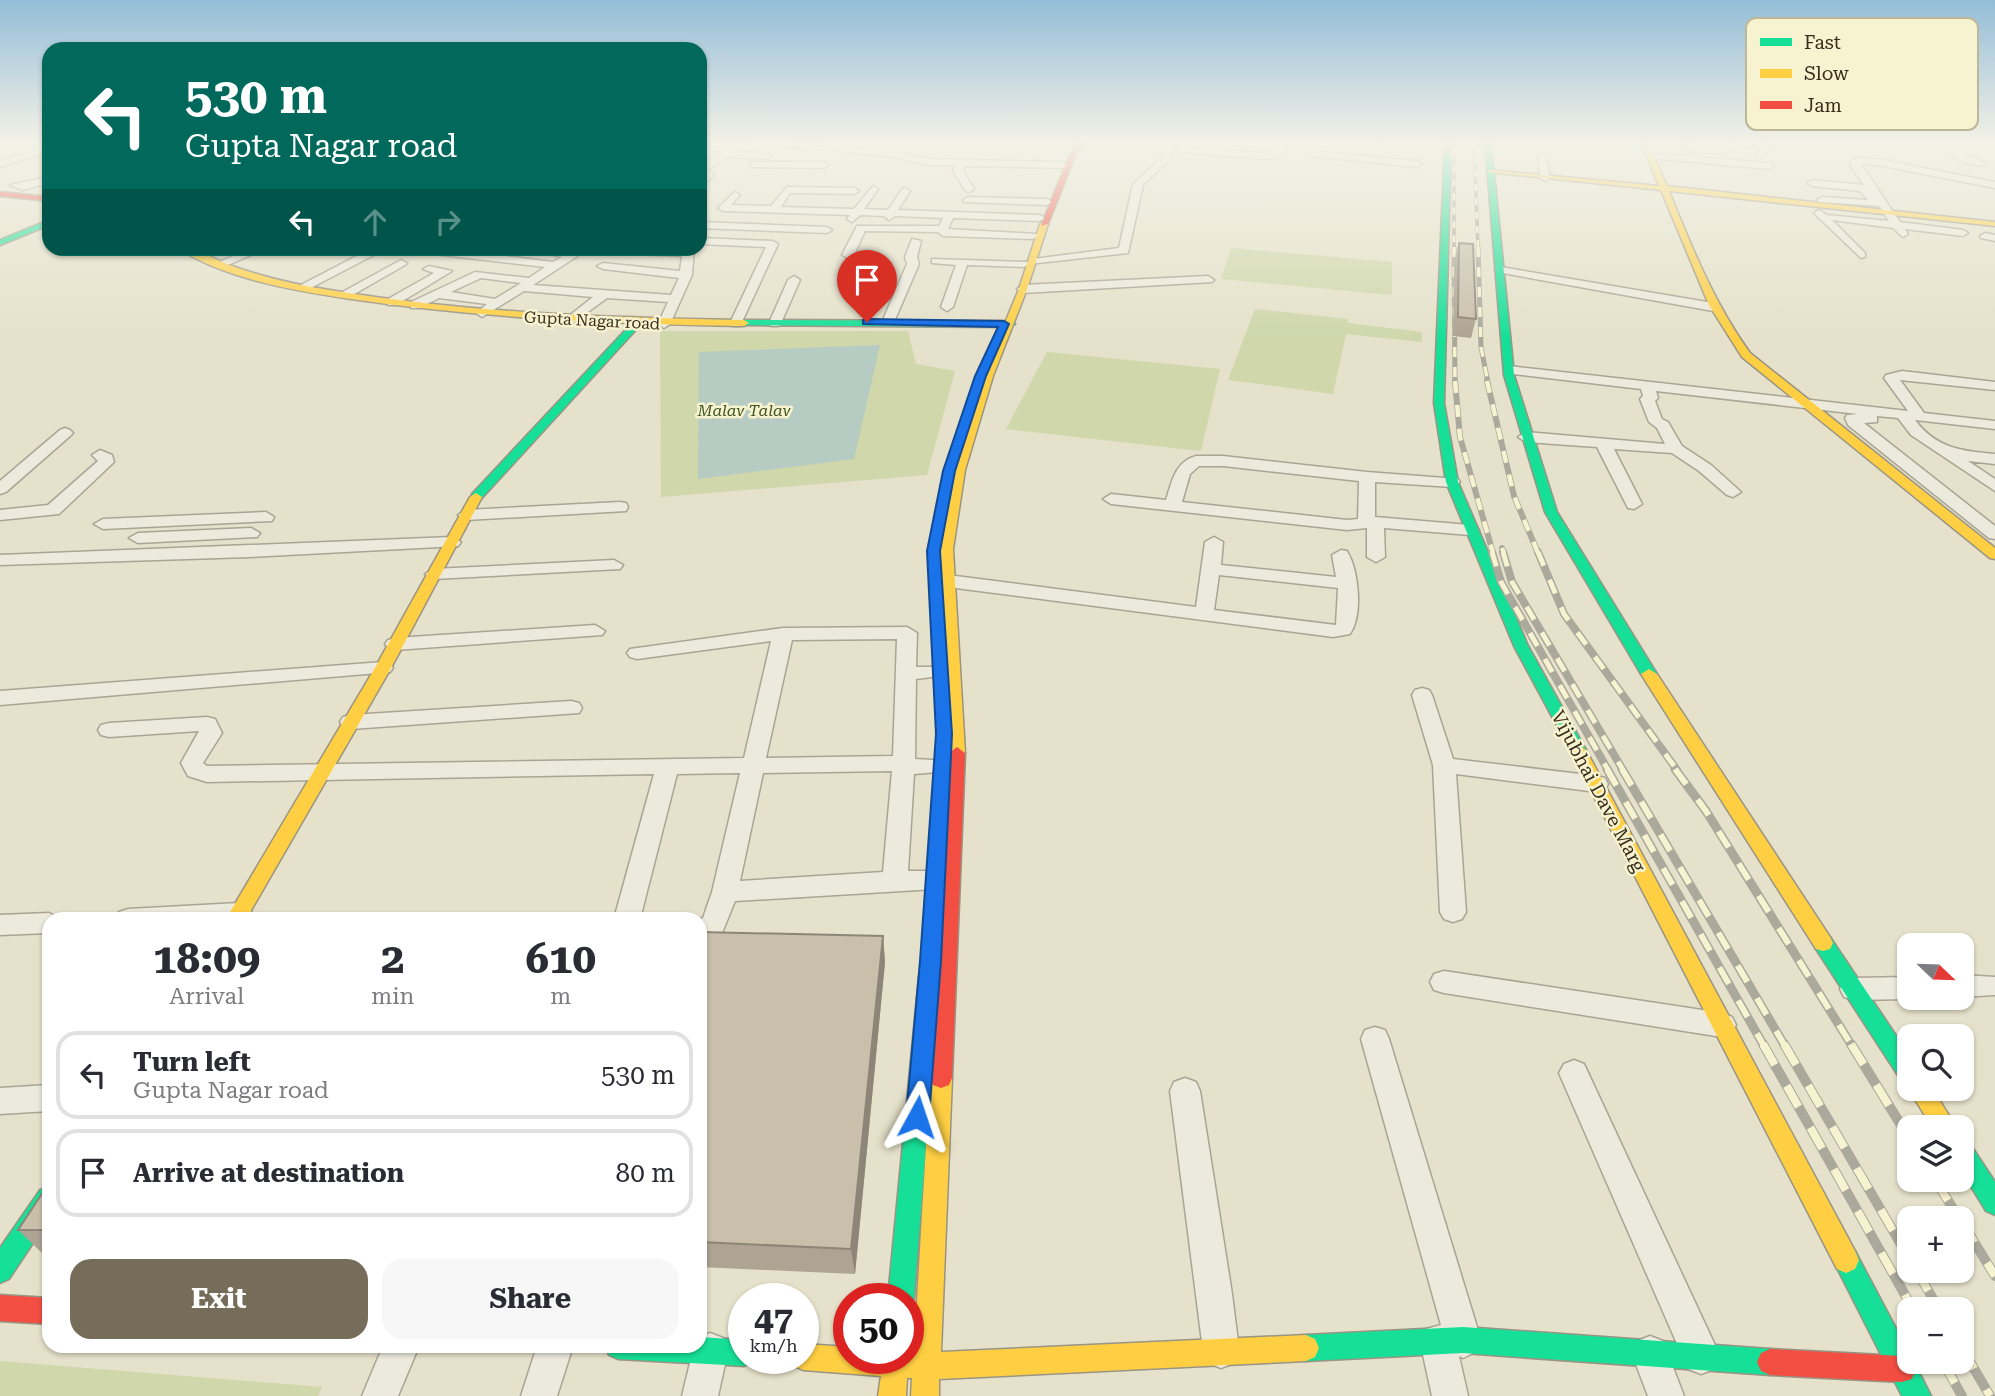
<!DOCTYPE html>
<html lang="en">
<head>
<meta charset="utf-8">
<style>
	:root { --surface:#fff; --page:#f7f7f7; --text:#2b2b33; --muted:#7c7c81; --line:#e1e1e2; --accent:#756d59 }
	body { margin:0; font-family:"Roboto Serif",serif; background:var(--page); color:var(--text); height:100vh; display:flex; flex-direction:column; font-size:26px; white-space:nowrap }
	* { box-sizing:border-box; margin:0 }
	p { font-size:23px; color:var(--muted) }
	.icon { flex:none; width:38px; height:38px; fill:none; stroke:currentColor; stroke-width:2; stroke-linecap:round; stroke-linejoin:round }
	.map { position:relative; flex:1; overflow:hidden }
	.panel { position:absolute; left:42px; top:912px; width:665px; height:441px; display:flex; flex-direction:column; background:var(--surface); border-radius:21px; box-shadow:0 2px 5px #0004 }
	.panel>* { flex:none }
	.guide { position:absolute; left:42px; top:42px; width:665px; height:214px; border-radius:21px; box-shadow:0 2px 5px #0004; background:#00695c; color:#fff; overflow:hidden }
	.needle { width:46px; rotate:113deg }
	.fabs { position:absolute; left:1897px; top:933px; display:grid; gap:14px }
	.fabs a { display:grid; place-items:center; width:77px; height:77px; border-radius:14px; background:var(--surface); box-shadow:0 2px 5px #0004; font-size:35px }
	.speed { position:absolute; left:728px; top:1283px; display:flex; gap:14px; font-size:35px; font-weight:700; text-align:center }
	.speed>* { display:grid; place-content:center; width:91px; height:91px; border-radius:50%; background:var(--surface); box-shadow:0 2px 5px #0004; line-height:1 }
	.speed small { font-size:18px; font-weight:400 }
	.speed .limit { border:10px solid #d22; background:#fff; color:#111 }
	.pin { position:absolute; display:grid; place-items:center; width:60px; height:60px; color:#fff; margin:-72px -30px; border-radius:50% 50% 50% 0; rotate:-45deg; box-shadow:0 0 7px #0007 }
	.pin .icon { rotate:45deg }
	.me { position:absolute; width:77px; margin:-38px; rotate:5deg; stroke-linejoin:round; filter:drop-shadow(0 0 5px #0008) }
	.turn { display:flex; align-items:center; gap:24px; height:147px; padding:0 28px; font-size:32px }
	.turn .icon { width:91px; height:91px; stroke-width:2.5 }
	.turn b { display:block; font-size:49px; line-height:60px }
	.lanes { display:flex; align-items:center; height:66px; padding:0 28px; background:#0003; justify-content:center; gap:35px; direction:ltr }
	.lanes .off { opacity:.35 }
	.eta { display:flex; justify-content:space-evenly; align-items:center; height:119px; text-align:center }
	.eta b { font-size:42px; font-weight:700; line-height:49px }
	.button { display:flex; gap:14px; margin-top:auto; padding:14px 28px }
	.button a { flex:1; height:80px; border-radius:21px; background:var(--accent); color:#fff; font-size:28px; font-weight:700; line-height:80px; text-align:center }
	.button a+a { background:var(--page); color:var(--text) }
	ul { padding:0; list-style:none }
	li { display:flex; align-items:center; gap:21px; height:88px; margin:0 14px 10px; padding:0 14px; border:4px solid var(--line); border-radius:21px }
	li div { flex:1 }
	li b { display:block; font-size:26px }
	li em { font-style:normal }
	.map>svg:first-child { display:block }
	.green { fill:#cfd7ab }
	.water { fill:#b6cbc1 }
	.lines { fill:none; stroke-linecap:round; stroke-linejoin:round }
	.street-casing { stroke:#a9a494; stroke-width:3 }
	.fast-casing { stroke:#999484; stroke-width:3 }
	.slow-casing { stroke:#999484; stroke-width:3 }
	.jam-casing { stroke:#999484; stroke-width:3 }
	.street { fill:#eceadc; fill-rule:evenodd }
	.fast { fill:#16e098; fill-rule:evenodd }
	.slow { fill:#ffcf43; fill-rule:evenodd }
	.jam { fill:#f24e42; fill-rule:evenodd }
	.rail-far5-casing { stroke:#aba89c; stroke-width:3.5 }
	.rail-far4-casing { stroke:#aba89c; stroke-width:5 }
	.rail-far3-casing { stroke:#aba89c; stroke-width:6 }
	.rail-far2-casing { stroke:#aba89c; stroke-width:8 }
	.rail-far1-casing { stroke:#aba89c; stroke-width:9 }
	.rail-casing { stroke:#aba89c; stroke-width:10 }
	.rail-far5 { stroke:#f7f2cf; stroke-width:2.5; stroke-dasharray:7; stroke-linecap:butt }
	.rail-far4 { stroke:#f7f2cf; stroke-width:3.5; stroke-dasharray:10; stroke-linecap:butt }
	.rail-far3 { stroke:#f7f2cf; stroke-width:4.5; stroke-dasharray:12; stroke-linecap:butt }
	.rail-far2 { stroke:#f7f2cf; stroke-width:5; stroke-dasharray:15; stroke-linecap:butt }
	.rail-far1 { stroke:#f7f2cf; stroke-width:6; stroke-dasharray:19; stroke-linecap:butt }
	.rail { stroke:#f7f2cf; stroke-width:8; stroke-dasharray:24; stroke-linecap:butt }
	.wall { fill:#ada493 }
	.shaded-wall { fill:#8d8678 }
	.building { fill:#c9bfab; stroke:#8d8678; stroke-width:2 }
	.route { fill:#1a73e8; stroke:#114b97; stroke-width:2 }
	.labels { text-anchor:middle; stroke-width:5; stroke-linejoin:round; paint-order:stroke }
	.far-street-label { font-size:16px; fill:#382e1c; stroke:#f7f2cf }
	.far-park-label { font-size:16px; font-style:italic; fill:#3f5521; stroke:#f7f2cf }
	.street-label { font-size:19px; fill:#382e1c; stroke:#f7f2cf }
	.key { fill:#f7f2cf; stroke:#beb799; stroke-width:2 }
	.key-label { font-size:19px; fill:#382e1c }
</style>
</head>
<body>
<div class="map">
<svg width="1995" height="1396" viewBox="0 0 1995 1396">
	<rect width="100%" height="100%" fill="#e5e1ca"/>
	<!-- green -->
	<path class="green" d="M1231 248 1392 262V295L1221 279Z
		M1255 309 1348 319V323L1422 332V342L1346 334 1333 394 1228 380Z
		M660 331H908L916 364 955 371 927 475 661 497Z
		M1047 352 1220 369 1201 451 1006 429Z
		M0 1361 322 1387 318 1396H0Z"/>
	<!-- water -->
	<path class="water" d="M880 345 854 459 698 479 699 352Z"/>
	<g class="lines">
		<defs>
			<path id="street" d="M743 142H785L888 150 929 159 1063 162 1068 165 1063 168 965 166 963 171 974 189 969 192 966 191 953 171 956 165H929L888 156Z
				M1178 142H1187L1185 147 1268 153 1277 152 1281 142H1290L1283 156 1268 159 1179 152 1175 149Z
				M1310 142H1318L1314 151 1417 161 1422 164 1417 167 1309 156 1305 153Z
				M1381 142H1404L1405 144 1401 147Z
				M1677 142 1722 148C1734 139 1760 140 1773 147L1759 160 1755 157 1762 149 1737 145 1724 154 1685 151Z
				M1940 142H1948L1949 148 1986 163 1981 166 1966 163 1942 151Z
				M700 143 736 144 740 147 735 152 768 153 772 156 768 159 727 157 708 169 714 175 700 188V179L704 175 700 172V166L724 151 700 149Z
				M49 146V152L0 167V161Z
				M1651 153 1769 163 1774 166 1769 169 1648 158 1647 156Z
				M1542 154 1546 157 1550 178 1545 181 1540 178 1538 157Z
				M1165 155 1172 157 1143 185 1128 253 1029 264 1024 267 967 265 953 307 947 311 941 307 956 265 932 263V259L1028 262 1033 259 1119 248 1133 184Z
				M1856 158 1878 159 1995 182V188L1878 165 1861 164 1900 222 1963 230 1968 233 1963 236 1905 229 1908 234 1903 237 1893 228 1832 220 1865 253V257L1861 258 1814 213 1819 210 1827 215 1889 221 1879 206 1818 202 1817 200 1822 197 1868 200 1860 191 1812 186 1807 183 1812 180 1864 185 1851 167V161Z
				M754 162H824L829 165 824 168 751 167V163Z
				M49 177V183L23 190 10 185Z
				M873 186 878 189 864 209 888 210 902 189 905 188 910 191 898 210 1040 215 1045 218 1040 221 953 218 948 229 1037 234 1038 236 1033 239 943 236 938 232 865 231 854 255 848 258 842 255 857 226H939L943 218 895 216 889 220 884 216 860 215 852 222 847 219 850 215 723 211 718 208 735 192 740 195 731 205 771 206 787 187 854 188 859 191 854 194 790 193 781 207 854 209Z
				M968 197 1047 199 1052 202 1047 205 964 202 963 200Z
				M700 222 827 227 832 230 827 233 700 228Z
				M1985 233 1995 235V241L1981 238 1980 236Z
				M700 238 773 241 778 244 740 326H732L730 323 766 247 700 244Z
				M912 239 921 241 917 257 919 264 894 322 892 325H884L882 322 907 264 905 257Z
				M251 248H267L223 267 213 265Z
				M372 248H387L305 291 295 288Z
				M403 248H441L553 262 562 257 525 248 572 252 578 255 576 257 533 285 671 295 679 278 603 269 597 266 603 263 680 271 682 256 611 253 605 250 694 248 692 275 670 324 664 328 658 324 668 302 607 298 573 323 567 319 569 316 593 297 524 291 482 317 476 313 487 304 439 298 419 308H411V302L475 272 529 278 545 267 408 251ZM481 278 521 283 495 299 451 292Z
				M401 260 407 263 405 265 349 297 339 294Z
				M429 266 452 271 396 305H388V299L434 273 423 269Z
				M1501 267 1713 303 1719 307 1713 311 1497 272 1495 270Z
				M794 276 800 280 781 323 779 326H771L769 323 788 280Z
				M1208 276 1214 280 1212 282 1023 293 1017 289 1023 285Z
				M1509 366 1908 411 1884 378 1886 375 1902 371 1995 382V390L1900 380 1924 413 1995 421V429L1915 420C1937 449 1962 451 1995 454V464L1968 461 1995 479V491L1911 435 1898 418 1877 416V422L1864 423 1995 526V539L1989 538 1848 425 1845 418 1847 415 1858 414 1656 391 1658 398 1655 401 1662 419 1668 422 1682 446 1711 465 1741 492 1733 497 1727 495 1699 471 1672 453 1614 449 1642 504 1634 509 1628 508 1597 447 1526 442 1518 437 1526 432 1665 444 1657 428 1649 422 1640 399 1643 396 1641 389 1504 373V367Z
				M65 428 70 430 73 433 70 436 6 492 0 494V481L60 430Z
				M100 450 112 455 114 462 59 514 0 520V510L48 505 98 461 92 455Z
				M1196 456H1223L1367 472 1458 479 1460 482 1452 487 1375 482V517L1470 525 1479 530 1470 535 1384 528 1385 557 1376 562 1367 557V528L1347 530 1111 504 1103 499 1111 494 1166 500C1172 481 1175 462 1196 456ZM1199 466H1223L1359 481 1358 519 1347 520 1182 502 1190 474Z
				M620 502 626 503 628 507 626 511 466 520 458 515 466 510Z
				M266 512 274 517 272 521 103 529 94 524 103 519Z
				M251 528 260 533 257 537 138 543 129 538 138 533Z
				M452 537 461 542 458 546 249 557 0 565V555Z
				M1214 537 1223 542 1221 565 1336 577 1332 555 1341 550 1347 551C1359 571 1363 615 1350 634L1333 637 948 587 939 581 948 575 1196 607 1205 542ZM1219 575 1338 588 1336 625 1214 610Z
				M614 560 623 565 620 569 434 579 425 574 434 569Z
				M595 625 605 631 602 635 395 650 388 648 385 644 388 640 395 638Z
				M907 627 917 633 916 667H947L950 671 947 675 916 679 915 759 950 761 953 766 950 771 914 774 908 871H935L944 873 948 880 944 887 935 889 735 901 722 933 700 939V919L703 918 712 892 740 773 677 774 640 919H614L654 774 207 782 188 776 181 763 199 731 109 737 101 735 98 730 101 725 109 723 207 717 215 719 222 733 203 763 207 766 744 758 771 641 637 659 630 657 627 653 630 649 783 628ZM897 639 893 756 766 758 792 640ZM892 771 883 872 740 881 763 773Z
				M383 662 390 664 393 668 390 672 0 705V691Z
				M1422 688 1429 690 1432 695 1453 759 1597 776 1605 778 1608 784 1605 790 1597 792 1456 774 1466 912 1462 919 1453 922 1444 919 1440 912 1433 765 1412 695 1415 690Z
				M571 701 579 703 582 708 579 713 351 729 343 727 340 722 343 717 351 715Z
				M239 903 248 906 252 913 249 919H115L119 912 128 909Z
				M49 913 60 919H49V933L0 935V915Z
				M1444 971 1722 1013 1732 1017 1736 1025 1732 1033 1722 1037 1444 993 1434 990 1430 982 1434 974Z
				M1962 975 1995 977V995L1962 997Z
				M1909 977V998H1914L1909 999 1854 1000 1844 997 1840 989 1844 981 1854 978Z
				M1375 1027 1385 1030 1389 1039 1481 1340 1475 1352 1463 1358 1459 1356 1468 1396H1432L1420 1341 1426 1329 1441 1325 1361 1039 1365 1030Z
				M1574 1060 1584 1064 1714 1343 1719 1356 1714 1369 1701 1374 1688 1369 1559 1073 1564 1064Z
				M1185 1078 1196 1082 1200 1091 1232 1294 1239 1350 1234 1363 1221 1368 1208 1363 1203 1350 1170 1091 1174 1082Z
				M49 1085V1111L0 1114V1088Z
				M710 1333 723 1338 728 1351 718 1396H682L694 1346H700V1337Z
				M1650 1336 1663 1341 1684 1396H1648L1632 1354 1637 1341Z
				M383 1346H419L398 1396H362Z
				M537 1346H573L557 1396H521Z"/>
			<path id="fast" d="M1445 142H1451L1444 403 1458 482 1528 646 1586 750 1578 756 1570 750 1514 646 1446 482 1434 403Z
				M1485 142H1491L1514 375 1557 512 1657 674 1654 677 1649 679 1641 674 1545 512 1504 375Z
				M49 220V225L0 245V240Z
				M744 320 1010 321 1015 324 1010 327 741 325 739 323Z
				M634 321 642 323 480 500H472V494Z
				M1823 935 1830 937 1909 1055V1083L1901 1080 1816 949 1813 943 1816 937Z
				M929 969 936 971 939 977 914 1298 908 1308V1298H888L919 977 922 971Z
				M1962 1141 1970 1144 1995 1182V1215L1986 1211 1962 1172Z
				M49 1186V1219L9 1279 0 1283V1248L40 1190Z
				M1846 1247 1855 1251 1909 1353V1362H1914L1931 1396H1902L1833 1260 1837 1251Z
				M1463 1327 1770 1349 1779 1353 1783 1362 1779 1371 1770 1375 1463 1353 1306 1361 1297 1357 1293 1348 1297 1339 1306 1335Z
				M700 1337 744 1340V1358H755L753 1362 744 1366 618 1359 609 1355 605 1346H700Z"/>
			<path id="slow" d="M1641 142H1647L1667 186 1995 222V226L1669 191C1692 248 1714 303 1750 353L1995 548V559L1990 558 1742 357 1709 305 1661 190 1487 172 1490 170 1659 186Z
				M1044 222 1048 224 1027 289 993 376 965 470 953 549 965 753 957 759 949 753 939 549 953 470 983 376 1019 289 1040 224Z
				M178 248C199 248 218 262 238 268 270 279 303 286 336 291 471 313 608 318 744 320L749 323 744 326C613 324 481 318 351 299 297 291 224 279 178 248Z
				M476 493 482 497 391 668 246 919H226L375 668 470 497Z
				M1649 669 1657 674 1830 937 1833 943 1830 949 1823 951 1816 949 1641 674Z
				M1578 744 1586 750 1855 1251 1859 1260 1855 1269 1846 1273 1837 1269 1570 750Z
				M941 1068 949 1071 952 1078 941 1352 1306 1335 1315 1339 1319 1348 1315 1357 1306 1361 939 1379V1396H911L912 1378H907L906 1396H878L881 1376 803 1370 794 1366 790 1358H803V1344L849 1347V1358H908V1351L914 1352 930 1078 933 1071Z
				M1909 1085V1088H1932L1956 1127H1932L1908 1088Z"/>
			<path id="jam" d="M1078 142H1085L1076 154 1048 224 1041 226 1070 154Z
				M0 192 49 197V201L0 196Z
				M957 747 965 753 952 1078 949 1085 941 1088 933 1085 930 1078 949 753Z
				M0 1295 49 1298V1324L0 1321Z
				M1770 1349 1902 1356 1912 1362 1915 1369 1912 1379 1902 1382 1770 1375 1761 1371 1757 1362 1761 1353Z"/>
		</defs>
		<!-- street casing -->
		<use href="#street" class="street-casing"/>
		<!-- fast casing -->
		<use href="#fast" class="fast-casing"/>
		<!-- slow casing -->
		<use href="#slow" class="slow-casing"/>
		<!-- jam casing -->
		<use href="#jam" class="jam-casing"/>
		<!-- street -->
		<use href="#street" class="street"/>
		<!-- fast -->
		<use href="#fast" class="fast"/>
		<!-- slow -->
		<use href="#slow" class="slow"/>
		<!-- jam -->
		<use href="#jam" class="jam"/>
		<defs>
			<path id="rail-far5" d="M1441 142 1451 152 1454 161V249
				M1474 142 1478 249"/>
			<path id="rail-far4" d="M1454 247 1455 383
				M1478 247 1481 347 1488 383"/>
			<path id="rail-far3" d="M1455 381 1460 437 1493 553
				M1487 381 1514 496 1538 553
				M1502 548 1504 553"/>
			<path id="rail-far2" d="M1492 552 1501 582 1608 770
				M1503 552 1512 582 1623 770
				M1538 552 1564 614 1677 770"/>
			<path id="rail-far1" d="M1607 769 1764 1046
				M1622 769 1785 1046
				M1675 769 1706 811 1852 1046"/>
			<path id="rail" d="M1763 1044 1913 1309
				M1784 1044 1909 1258
				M1851 1044 1909 1138
				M1935 1180 1959 1218
				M1962 1222 1995 1276
				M1916 1270 1939 1309
				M1962 1348 1990 1396
				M1943 1362 1962 1396"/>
		</defs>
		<!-- rail-far5 casing -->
		<use href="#rail-far5" class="rail-far5-casing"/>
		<!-- rail-far4 casing -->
		<use href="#rail-far4" class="rail-far4-casing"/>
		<!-- rail-far3 casing -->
		<use href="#rail-far3" class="rail-far3-casing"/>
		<!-- rail-far2 casing -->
		<use href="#rail-far2" class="rail-far2-casing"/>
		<!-- rail-far1 casing -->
		<use href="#rail-far1" class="rail-far1-casing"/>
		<!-- rail casing -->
		<use href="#rail" class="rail-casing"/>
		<!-- rail-far5 -->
		<use href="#rail-far5" class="rail-far5"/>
		<!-- rail-far4 -->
		<use href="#rail-far4" class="rail-far4"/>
		<!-- rail-far3 -->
		<use href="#rail-far3" class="rail-far3"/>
		<!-- rail-far2 -->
		<use href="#rail-far2" class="rail-far2"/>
		<!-- rail-far1 -->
		<use href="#rail-far1" class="rail-far1"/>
		<!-- rail -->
		<use href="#rail" class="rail"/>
	</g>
	<!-- wall -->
	<path class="wall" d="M1459 243 1476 319 1471 338 1453 336 1454 260Z
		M700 932 883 936 885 962 855 1274 700 1267Z
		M49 1183V1256H45L18 1230Z"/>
	<!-- shaded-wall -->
	<path class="shaded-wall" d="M883 936 885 962 855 1274 851 1249Z"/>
	<!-- building -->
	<path class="building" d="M1459 243 1473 244 1476 319 1458 317Z
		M700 932 883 936 851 1249 700 1242Z
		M49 1183V1230H18Z"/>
	<!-- sky -->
	<linearGradient id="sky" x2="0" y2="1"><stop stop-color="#94bdd8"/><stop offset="0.42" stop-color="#f3f2e7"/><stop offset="1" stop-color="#f3f2e7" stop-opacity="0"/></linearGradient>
	<rect width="1995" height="338" fill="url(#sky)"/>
	<!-- route -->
	<path class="route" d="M867 319 1004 321 1009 324 986 376 955 471 940 551 952 734 941 961 929 1117 925 1124 917 1127 909 1124 906 1117 920 961 936 734 927 551 943 471 975 376 998 327 863 324V320Z"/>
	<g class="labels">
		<!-- far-street labels -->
		<g class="far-street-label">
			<text transform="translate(592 320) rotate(3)" y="6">Gupta Nagar road</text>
		</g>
		<!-- far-park labels -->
		<g class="far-park-label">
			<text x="744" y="416">Malav Talav</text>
		</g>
		<!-- street labels -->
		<g class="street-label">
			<text transform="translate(1599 791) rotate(62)" y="7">Vijubhai Dave Marg</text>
		</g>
	</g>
	<!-- legend -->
	<rect x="1746" y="18" width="232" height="112" rx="10" class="key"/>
	<rect x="1760" y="38" width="32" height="8" fill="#16e098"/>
	<rect x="1760" y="69" width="32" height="9" fill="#ffcf43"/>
	<rect x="1760" y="101" width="32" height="8" fill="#f24e42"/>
	<g class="key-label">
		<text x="1804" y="49">Fast</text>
		<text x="1804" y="80">Slow</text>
		<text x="1804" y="112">Jam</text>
	</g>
</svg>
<div class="fabs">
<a><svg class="needle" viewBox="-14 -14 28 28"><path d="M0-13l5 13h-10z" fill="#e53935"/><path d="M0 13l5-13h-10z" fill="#7c7c81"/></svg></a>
<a><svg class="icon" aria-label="search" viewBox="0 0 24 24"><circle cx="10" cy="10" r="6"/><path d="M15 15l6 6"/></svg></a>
<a><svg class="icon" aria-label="layers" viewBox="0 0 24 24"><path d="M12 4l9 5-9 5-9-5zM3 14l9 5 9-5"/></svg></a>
<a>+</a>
<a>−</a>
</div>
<div class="speed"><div>47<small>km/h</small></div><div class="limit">50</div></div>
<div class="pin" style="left:867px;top:322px;background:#d93025"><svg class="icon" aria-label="arrive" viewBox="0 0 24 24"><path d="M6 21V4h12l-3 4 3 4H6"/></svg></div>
<svg class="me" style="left:917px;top:1117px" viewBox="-20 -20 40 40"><path d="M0-17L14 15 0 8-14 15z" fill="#1a73e8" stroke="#fff" stroke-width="4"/></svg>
<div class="guide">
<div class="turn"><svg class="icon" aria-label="left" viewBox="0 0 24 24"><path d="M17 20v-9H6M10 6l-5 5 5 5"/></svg><div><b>530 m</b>Gupta Nagar road</div></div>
<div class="lanes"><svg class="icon" aria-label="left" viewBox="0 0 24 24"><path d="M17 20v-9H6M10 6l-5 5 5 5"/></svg><svg class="icon off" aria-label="ahead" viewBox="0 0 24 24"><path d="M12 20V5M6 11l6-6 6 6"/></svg><svg class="icon off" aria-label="right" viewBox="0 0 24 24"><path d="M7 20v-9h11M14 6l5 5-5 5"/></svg></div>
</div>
<section class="panel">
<div class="eta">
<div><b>18:09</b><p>Arrival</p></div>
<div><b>2</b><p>min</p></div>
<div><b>610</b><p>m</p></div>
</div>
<ul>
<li><svg class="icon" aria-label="left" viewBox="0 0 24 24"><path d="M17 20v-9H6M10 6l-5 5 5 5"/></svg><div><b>Turn left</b><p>Gupta Nagar road</p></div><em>530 m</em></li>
<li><svg class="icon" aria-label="arrive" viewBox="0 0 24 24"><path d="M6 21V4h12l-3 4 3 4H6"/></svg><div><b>Arrive at destination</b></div><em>80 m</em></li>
</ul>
<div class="button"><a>Exit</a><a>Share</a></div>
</section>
</div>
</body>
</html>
